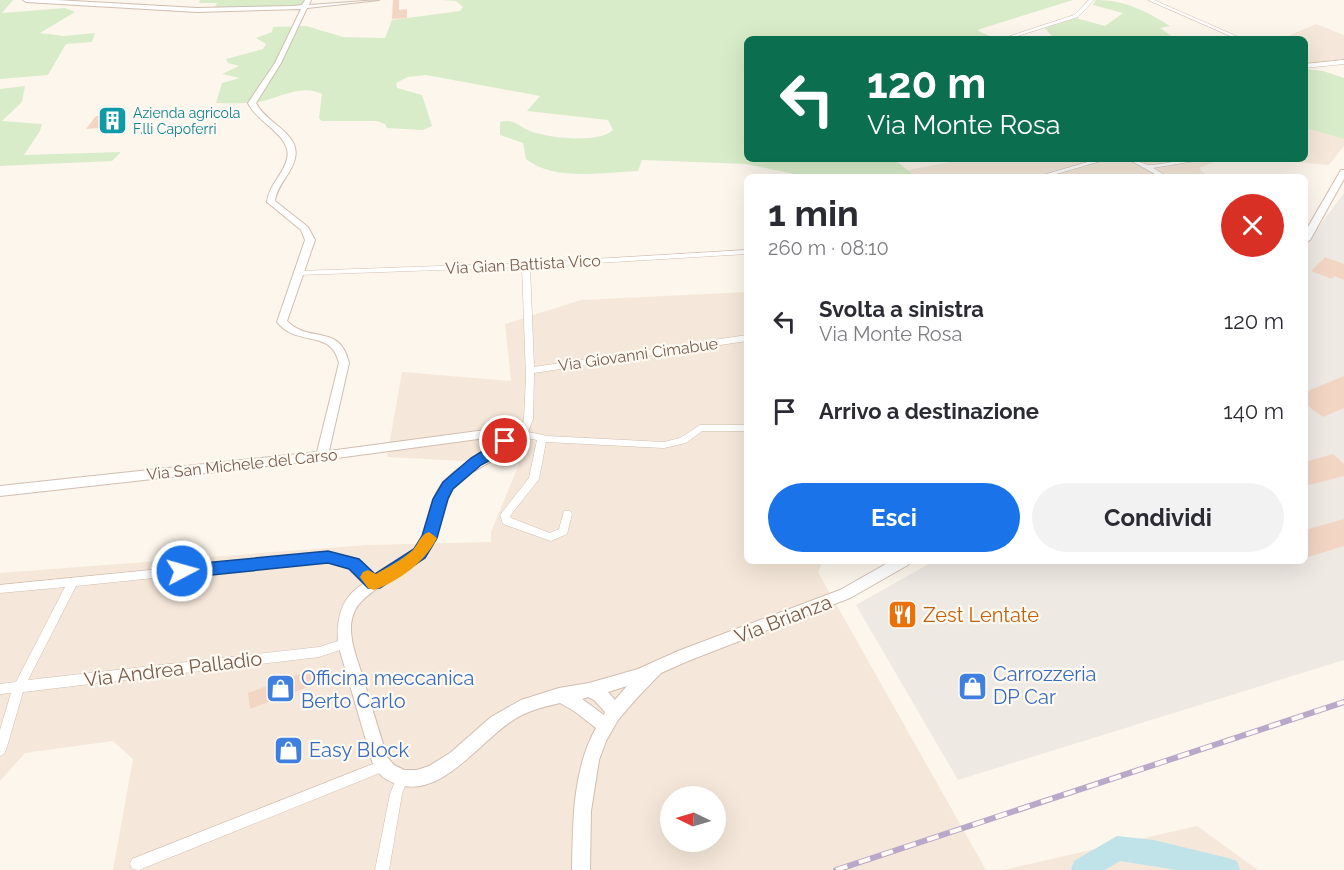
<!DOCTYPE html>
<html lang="it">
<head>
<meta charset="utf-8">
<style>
	:root { --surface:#fff; --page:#f2f2f3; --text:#2b2b33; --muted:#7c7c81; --accent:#1a73e8 }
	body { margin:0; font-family:Raleway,sans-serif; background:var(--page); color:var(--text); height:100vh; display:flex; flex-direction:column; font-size:22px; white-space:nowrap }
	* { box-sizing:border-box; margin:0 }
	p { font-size:20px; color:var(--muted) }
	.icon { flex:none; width:33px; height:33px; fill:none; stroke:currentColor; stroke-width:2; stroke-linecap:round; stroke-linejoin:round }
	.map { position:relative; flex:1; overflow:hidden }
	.panel { position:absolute; left:744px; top:174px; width:564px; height:390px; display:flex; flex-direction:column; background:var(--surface); border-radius:9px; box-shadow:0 6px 24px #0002 }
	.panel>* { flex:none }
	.hud { position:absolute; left:744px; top:36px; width:564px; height:126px; border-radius:9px; box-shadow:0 6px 24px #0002; background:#0b6e4f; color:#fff; overflow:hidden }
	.needle { width:39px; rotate:275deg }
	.tools { position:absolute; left:660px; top:786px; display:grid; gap:12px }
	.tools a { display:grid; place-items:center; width:66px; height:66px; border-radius:50%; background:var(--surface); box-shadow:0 6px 24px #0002; font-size:30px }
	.pin { position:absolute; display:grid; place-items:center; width:51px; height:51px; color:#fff; margin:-26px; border:3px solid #fff; border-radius:50%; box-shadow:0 2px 6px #0007 }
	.me { position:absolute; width:66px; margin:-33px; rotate:84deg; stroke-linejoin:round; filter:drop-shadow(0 0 4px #0008) }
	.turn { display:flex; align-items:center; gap:21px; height:126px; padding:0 24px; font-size:27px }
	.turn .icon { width:78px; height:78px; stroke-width:2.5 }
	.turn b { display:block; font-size:42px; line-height:51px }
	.round { display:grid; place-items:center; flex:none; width:63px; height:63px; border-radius:32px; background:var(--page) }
	.summary { display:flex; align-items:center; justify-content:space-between; height:102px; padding:0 24px }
	h1 { font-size:36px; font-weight:700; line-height:45px }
	.action { display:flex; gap:12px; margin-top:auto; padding:12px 24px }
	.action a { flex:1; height:69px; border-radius:36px; background:var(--accent); color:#fff; font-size:24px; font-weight:700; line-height:69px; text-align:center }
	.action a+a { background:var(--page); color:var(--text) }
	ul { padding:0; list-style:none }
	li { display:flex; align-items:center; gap:18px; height:90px; padding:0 24px }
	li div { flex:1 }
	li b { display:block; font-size:22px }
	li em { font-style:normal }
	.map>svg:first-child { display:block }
	.residential { fill:#f5e8da; fill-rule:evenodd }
	.industrial { fill:#efe9e4 }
	.green { fill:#d8ecc9 }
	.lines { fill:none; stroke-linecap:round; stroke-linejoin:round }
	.river { fill:#bfe3e8; fill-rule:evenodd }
	.building { fill:#f3d5c3 }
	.minor-casing { stroke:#d1beb0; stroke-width:1 }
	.tertiary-casing { stroke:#d1beb0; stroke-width:2 }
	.minor { fill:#fff; fill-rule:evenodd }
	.tertiary { fill:#fff; fill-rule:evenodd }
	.rail-casing { stroke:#b9a8c9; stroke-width:6 }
	.rail { stroke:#fffaf3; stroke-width:4; stroke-dasharray:12; stroke-linecap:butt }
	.route { fill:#1a73e8; stroke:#114b97; stroke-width:1.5 }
	.slow { fill:#f59e0b }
	.labels { text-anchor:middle; stroke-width:4.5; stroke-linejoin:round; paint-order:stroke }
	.far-culture-label { font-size:14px; fill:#0d838f; stroke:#fffaf3; text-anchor:start }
	.street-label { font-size:16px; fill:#7a5c4d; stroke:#fffaf3 }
	.near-food-label { font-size:20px; fill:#c56008; stroke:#fffaf3; text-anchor:start }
	.near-street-label { font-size:20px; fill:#7a5c4d; stroke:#fffaf3 }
	.near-shop-label { font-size:20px; fill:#366cbe; stroke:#fffaf3; text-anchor:start }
</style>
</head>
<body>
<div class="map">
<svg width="1344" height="870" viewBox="0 0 1344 870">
	<rect width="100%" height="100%" fill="#fdf6ec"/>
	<!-- residential -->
	<path class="residential" d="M1316 24 1344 35V59L1305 65V39H1281Z
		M1305 128 1344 139V146L1329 165 1264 159H1305Z
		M967 159H1221L1199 168 1208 177H892L891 173Z
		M747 292V561H823L818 572 986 870H113L133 759 113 741 25 753 0 781V573L367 545 491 542V532L519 464 387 457 402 372 511 381 505 324 581 300ZM670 796H716V842H670Z
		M1197 826 1258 870H1003Z"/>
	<!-- industrial -->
	<path class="industrial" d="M1344 193V660L958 780 856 605 934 561H1305V245Z"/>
	<!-- green -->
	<path class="green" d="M0 0H13L2 13 65 8 75 12 40 33 64 36 95 33 92 42 66 44 48 75 0 79Z
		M200 0H307L303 5 295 7 214 9 217 3H199Z
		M440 0H1073L977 30 996 39H747V159H894L916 177H808L746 164 642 160 638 171C603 172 555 182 526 159L523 143 500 135V122C513 118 518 126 530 131 548 138 598 144 613 130L608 120 527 111 540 96 426 75 408 77 396 83 397 88 422 95 432 126 423 130 387 128 385 124 377 121H322L319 118 322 94C301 83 278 99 258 102 244 104 229 103 216 103L222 83 240 78 222 74 239 66 228 63 226 59 263 49 266 44 256 38 272 32 273 27 306 26 343 37 385 38 392 20 460 11 463 7 456 1Z
		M1096 0C1125 0 1146 11 1170 26L1160 28 1176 39H1054L1045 28 1076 18 1105 26 1123 13 1093 5Z
		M1305 69 1323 71 1344 78V139L1305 128Z
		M25 86 22 102 2 121 42 124 40 131 24 155 121 152 112 161 0 166V89Z"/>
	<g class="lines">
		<!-- river -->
		<path class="river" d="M1117 836 1154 840 1228 858 1237 861 1240 870H1177L1120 861 1105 870H1071L1074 861Z"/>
	</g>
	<!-- building -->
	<path class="building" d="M393 0H399V10L407 9V18L392 19Z
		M119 115 112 123 103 124 100 128 86 129 96 116Z
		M1325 257 1344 264V280L1334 276 1332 279 1311 271Z
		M1344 376V408L1323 417 1305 404V392Z
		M1333 454 1344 464V476L1305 486V462Z
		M1344 519V546L1305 558V530Z
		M310 670 313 685 250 709 248 693Z"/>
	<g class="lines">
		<defs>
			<path id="minor" d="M1089 0H1094L1078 17 1008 39H1001L1074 15Z
				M1148 0H1154L1243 39H1237Z
				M1344 60V64L1305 68V64Z
				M1098 159H1108L1046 177H1036Z
				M1128 159C1137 159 1143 165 1150 165 1167 164 1182 159 1198 159L1195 161 1153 168 1168 177H1160Z
				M747 250V254L530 267 534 367 747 335V341L534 373 533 419 528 432 547 436 664 442 680 438 700 425H747V431H702L686 443 664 448 546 442 539 479 510 516 511 518 550 533 559 529 564 511H570L572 514 567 534 551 541 503 524 500 515 529 478 537 440 522 437 505 442 500 439 502 437 516 432 521 429 524 419 526 377 522 267 299 275 295 273 299 271 526 263Z
				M320 553C344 554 360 563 378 580L379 583 378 586 374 587 370 586C354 570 344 562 320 561L76 586 28 680 319 647 345 639 349 641 351 644 349 647 319 657 23 692 6 750 4 754 0 756V730L11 693 0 694V684L16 682 65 587 0 593V585Z
				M383 760 387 762 389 766 387 770 139 870 132 869 130 864 132 859Z
				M402 772 406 774 408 778 402 794 389 870H375L390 794 398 774Z"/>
			<path id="tertiary" d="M23 0H56L197 8 293 6 302 5 305 0H311L309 5 379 0 307 8 281 63 256 103C265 123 301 133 295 158 292 174 277 184 275 201L308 227 315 240 287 321C310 344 340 323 349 363L329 451 493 429 506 432 511 441C505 460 470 469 455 485 437 505 443 536 425 556 407 575 380 582 362 601 355 607 352 616 351 625 350 643 358 661 363 678 371 705 379 731 387 757L394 765 404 770H417L429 766 450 753 491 717 521 700 559 688 589 683 638 669 678 651 840 590 891 561H910L908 565 850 598 688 661 661 673 636 699 618 720 606 741 599 760 591 811 590 870H572C573 823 572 771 596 728L574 711 560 703C543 707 526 711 512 721 479 742 439 802 394 783 383 779 376 772 372 761L338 644C334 575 380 587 415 548 427 535 427 516 433 500 444 471 473 461 498 445V438L493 437 322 460 0 496V486L317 452 339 363C331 328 298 348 277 322L305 240 301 230 267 202C269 185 283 175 287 159 293 136 257 123 248 103L275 63 301 9 197 12 26 2ZM627 686 615 700 608 692ZM588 697 594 700 605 712 604 715 582 699Z
				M1341 170H1344V179L1310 240 1305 243V232Z"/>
		</defs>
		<!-- minor casing -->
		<use href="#minor" class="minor-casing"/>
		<!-- tertiary casing -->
		<use href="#tertiary" class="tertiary-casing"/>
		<!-- minor -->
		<use href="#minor" class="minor"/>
		<!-- tertiary -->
		<use href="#tertiary" class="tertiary"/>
		<defs>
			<path id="rail" d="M836 870 1344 702"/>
		</defs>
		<!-- rail casing -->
		<use href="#rail" class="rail-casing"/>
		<!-- rail -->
		<use href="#rail" class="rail"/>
	</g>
	<!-- route -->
	<path class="route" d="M505 437 512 441 505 452 481 465 453 489 448 499 437 538 425 558 380 588H368L349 569 328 563 182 578 174 571 182 565 328 551 359 559 375 574 414 549 422 536 433 499 443 482 471 458Z"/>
	<!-- slow -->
	<path class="slow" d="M429 532 437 538C425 562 399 581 374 590L368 588 360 577 363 572 368 570 376 574C388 567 402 560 413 550 419 543 420 535 429 532Z"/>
	<!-- icons -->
	<defs>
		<symbol id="building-square" viewBox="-11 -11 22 22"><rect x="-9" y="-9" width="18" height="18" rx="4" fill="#0f9aa8" stroke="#fffaf3"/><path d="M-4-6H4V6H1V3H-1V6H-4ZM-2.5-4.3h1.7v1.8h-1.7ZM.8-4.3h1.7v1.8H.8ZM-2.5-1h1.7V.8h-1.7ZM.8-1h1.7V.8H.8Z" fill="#fff"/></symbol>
		<symbol id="restaurant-square" viewBox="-11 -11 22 22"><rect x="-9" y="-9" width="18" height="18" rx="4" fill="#e8710a" stroke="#fffaf3"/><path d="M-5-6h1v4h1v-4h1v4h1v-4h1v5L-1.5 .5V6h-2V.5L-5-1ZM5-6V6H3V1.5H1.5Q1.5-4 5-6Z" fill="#fff"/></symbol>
		<symbol id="shop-square" viewBox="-11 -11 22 22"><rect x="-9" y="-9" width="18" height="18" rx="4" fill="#3f7fe0" stroke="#fffaf3"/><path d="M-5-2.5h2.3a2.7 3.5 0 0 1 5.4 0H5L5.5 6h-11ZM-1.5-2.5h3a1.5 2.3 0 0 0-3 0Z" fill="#fff"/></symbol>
	</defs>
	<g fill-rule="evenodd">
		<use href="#building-square" x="96" y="104" width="33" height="33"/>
		<use href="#restaurant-square" x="886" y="598" width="33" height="33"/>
		<use href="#shop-square" x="956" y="670" width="33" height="33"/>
		<use href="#shop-square" x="264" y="672" width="33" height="33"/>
		<use href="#shop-square" x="272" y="734" width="33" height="33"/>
	</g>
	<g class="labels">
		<!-- far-culture labels -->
		<g class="far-culture-label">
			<text x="133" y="118">Azienda agricola<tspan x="133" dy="16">F.lli Capoferri</tspan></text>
		</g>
		<!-- street labels -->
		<g class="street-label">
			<text transform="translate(523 264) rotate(-3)" y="6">Via Gian Battista Vico</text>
			<text transform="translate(638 354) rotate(-8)" y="6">Via Giovanni Cimabue</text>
			<text transform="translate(242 464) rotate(-6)" y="6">Via San Michele del Carso</text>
		</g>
		<!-- near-food labels -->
		<g class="near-food-label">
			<text x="923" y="622">Zest Lentate</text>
		</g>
		<!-- near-street labels -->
		<g class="near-street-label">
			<text transform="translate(783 619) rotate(-21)" y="7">Via Brianza</text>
			<text transform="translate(173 669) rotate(-7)" y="7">Via Andrea Palladio</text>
		</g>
		<!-- near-shop labels -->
		<g class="near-shop-label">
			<text x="993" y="681">Carrozzeria<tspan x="993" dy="23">DP Car</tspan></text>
			<text x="301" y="685">Officina meccanica<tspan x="301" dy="23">Berto Carlo</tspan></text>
			<text x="309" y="757">Easy Block</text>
		</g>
	</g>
</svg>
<div class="tools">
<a><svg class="needle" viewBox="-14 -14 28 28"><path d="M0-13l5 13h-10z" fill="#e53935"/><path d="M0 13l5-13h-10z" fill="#7c7c81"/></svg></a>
</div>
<div class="pin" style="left:505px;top:441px;background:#d93025"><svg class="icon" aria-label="arrive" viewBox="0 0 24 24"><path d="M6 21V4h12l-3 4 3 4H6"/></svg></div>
<svg class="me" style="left:182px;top:571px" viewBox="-20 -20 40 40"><circle r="17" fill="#1a73e8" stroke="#fff" stroke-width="3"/><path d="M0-11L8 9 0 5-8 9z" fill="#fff"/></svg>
<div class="hud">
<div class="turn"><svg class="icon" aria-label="left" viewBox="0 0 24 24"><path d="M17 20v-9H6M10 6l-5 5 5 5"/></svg><div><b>120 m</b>Via Monte Rosa</div></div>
</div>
<section class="panel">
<div class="summary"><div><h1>1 min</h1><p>260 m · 08:10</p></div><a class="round" style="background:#d93025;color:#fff"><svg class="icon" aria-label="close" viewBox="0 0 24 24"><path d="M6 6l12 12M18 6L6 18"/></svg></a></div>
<ul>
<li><svg class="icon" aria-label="left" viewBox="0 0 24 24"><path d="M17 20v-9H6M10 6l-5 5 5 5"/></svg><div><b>Svolta a sinistra</b><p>Via Monte Rosa</p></div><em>120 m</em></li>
<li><svg class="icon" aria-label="arrive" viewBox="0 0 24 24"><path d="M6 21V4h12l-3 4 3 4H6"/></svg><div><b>Arrivo a destinazione</b></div><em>140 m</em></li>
</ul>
<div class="action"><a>Esci</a><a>Condividi</a></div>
</section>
</div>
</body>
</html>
